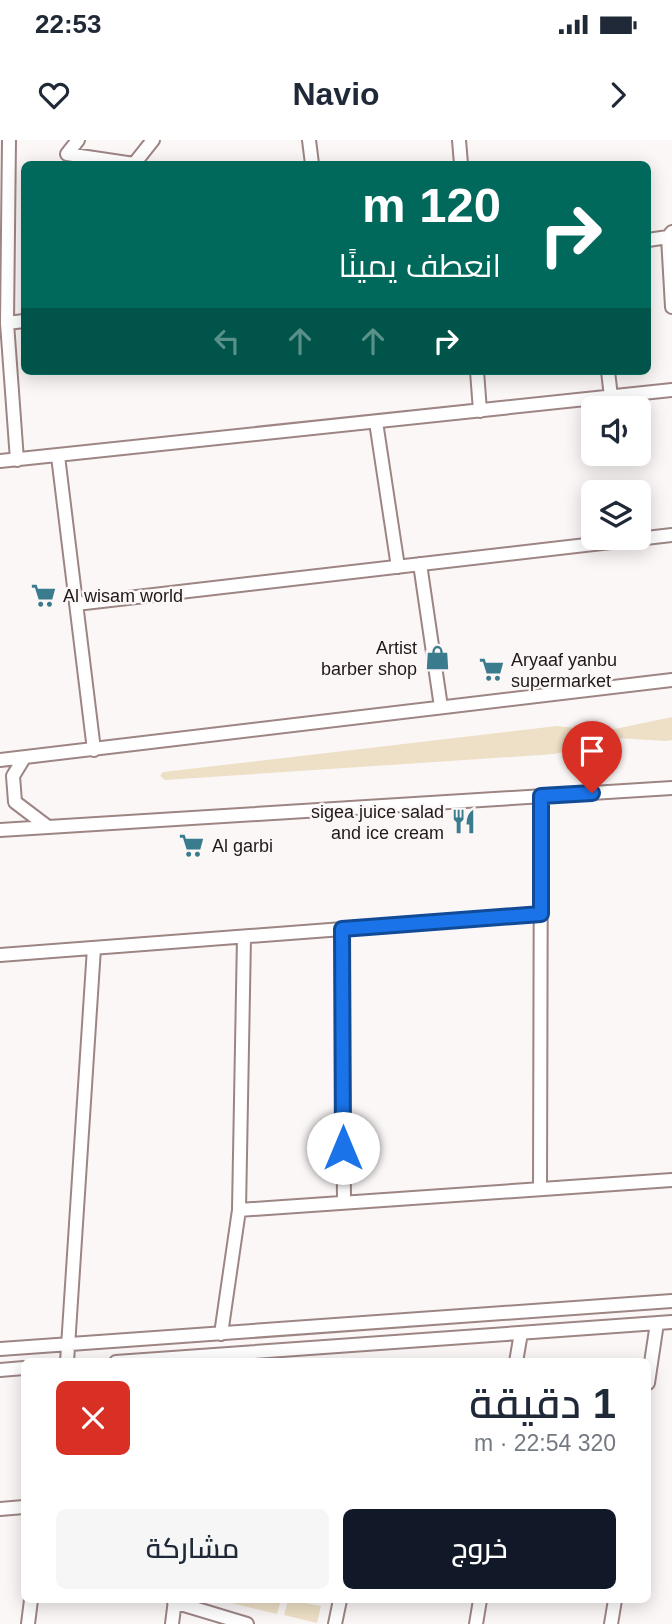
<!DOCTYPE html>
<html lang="ar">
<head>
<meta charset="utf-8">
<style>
	:root { --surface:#fff; --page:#f6f6f7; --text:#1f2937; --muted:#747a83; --accent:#111827 }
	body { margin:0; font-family:Arial,Cairo,sans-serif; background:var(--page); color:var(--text); direction:rtl; height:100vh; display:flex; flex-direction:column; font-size:26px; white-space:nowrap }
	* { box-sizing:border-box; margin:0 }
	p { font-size:23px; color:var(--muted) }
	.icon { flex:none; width:38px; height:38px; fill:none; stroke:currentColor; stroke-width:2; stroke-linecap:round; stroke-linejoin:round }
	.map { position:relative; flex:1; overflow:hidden; direction:ltr }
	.panel { position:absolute; left:21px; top:1218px; width:630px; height:245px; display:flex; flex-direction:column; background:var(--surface); border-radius:10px; box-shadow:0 4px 18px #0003; direction:rtl }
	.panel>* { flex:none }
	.top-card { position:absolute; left:21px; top:21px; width:630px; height:214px; border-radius:10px; box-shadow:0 4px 18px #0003; direction:rtl; background:#00695c; color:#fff; overflow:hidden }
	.controls { position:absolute; left:581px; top:256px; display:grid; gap:14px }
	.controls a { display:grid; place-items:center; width:70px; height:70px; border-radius:10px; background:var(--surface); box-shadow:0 4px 18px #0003; font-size:35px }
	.pin { position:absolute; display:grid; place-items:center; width:60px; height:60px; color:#fff; margin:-72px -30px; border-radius:50% 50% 50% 0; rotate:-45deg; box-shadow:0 0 7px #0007 }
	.pin .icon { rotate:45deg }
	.me { position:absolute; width:77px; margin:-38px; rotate:0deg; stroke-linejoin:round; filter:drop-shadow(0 0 5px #0008) }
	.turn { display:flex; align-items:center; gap:24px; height:147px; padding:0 35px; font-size:32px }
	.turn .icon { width:91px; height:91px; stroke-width:2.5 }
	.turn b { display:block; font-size:49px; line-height:60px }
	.lanes { display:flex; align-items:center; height:66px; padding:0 35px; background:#0003; justify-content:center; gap:35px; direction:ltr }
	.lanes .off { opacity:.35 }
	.round { display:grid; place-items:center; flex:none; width:74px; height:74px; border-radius:10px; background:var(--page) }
	.headline { display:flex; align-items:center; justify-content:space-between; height:119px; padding:0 35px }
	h1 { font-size:42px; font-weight:600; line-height:52px }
	.action { display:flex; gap:14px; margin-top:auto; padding:14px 35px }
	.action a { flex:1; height:80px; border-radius:10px; background:var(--accent); color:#fff; font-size:28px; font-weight:600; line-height:80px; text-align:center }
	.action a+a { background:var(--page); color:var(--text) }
	.status { display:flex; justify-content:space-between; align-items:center; height:49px; padding:0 35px; background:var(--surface); direction:ltr }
	.status svg { height:19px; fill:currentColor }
	header { display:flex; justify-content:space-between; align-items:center; height:91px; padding:0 35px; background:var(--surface); font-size:32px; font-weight:600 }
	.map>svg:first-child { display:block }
	.green { fill:#ede0c6 }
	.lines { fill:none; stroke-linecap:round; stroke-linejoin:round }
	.minor-casing { stroke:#9d8584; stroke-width:16 }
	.minor { stroke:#fff; stroke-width:12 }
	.route-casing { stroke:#114b97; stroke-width:18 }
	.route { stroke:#1a73e8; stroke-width:12 }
	.labels { text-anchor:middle; stroke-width:5; stroke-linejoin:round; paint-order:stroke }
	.poi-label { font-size:18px; fill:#211818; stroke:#fcf7f7; text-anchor:start }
</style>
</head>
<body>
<div class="status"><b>22:53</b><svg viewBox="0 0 49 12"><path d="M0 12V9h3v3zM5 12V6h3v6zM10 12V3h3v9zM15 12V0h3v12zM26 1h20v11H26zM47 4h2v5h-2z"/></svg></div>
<header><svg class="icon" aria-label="forward" viewBox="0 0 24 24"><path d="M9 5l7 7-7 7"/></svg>Navio<svg class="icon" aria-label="heart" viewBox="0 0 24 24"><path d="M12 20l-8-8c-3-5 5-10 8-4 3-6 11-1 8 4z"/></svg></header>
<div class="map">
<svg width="672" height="1484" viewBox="0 0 672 1484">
	<rect width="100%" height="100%" fill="#fcf7f7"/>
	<!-- green -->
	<path class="green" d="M672 577V600L666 601 616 598 555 614 165 640 160 636 163 632 557 586 605 591Z
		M218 1460H281L277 1474Z
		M288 1460 321 1466 317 1483 284 1475Z"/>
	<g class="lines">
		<defs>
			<path id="minor" d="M9 0 7 183 17 320
				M78 0 67 14 134 24 153 0
				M309 0 312 24
				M459 0 461 24
				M668 97 672 167
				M648 100 668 97 672 92
				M7 183 24 181
				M477 231 480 271
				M608 231 611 257
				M376 282 398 427
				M58 316 94 610
				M0 321 672 250
				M420 424 441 567
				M76 464 672 395
				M24 618 13 636 15 662 48 687
				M0 620 672 540
				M0 690 672 648
				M342 789 344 1062
				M0 815 541 774
				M540 1048 541 656
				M239 1070 672 1040
				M221 1194 239 1070 244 797
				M0 1209 672 1161
				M67 1222 94 808
				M116 1222 672 1182
				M516 1222 521 1193
				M0 1230 24 1228
				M648 1243 657 1183
				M0 1369 24 1367
				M174 1462 247 1484
				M28 1484 31 1460
				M172 1484 175 1460
				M335 1484 340 1460
				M476 1484 480 1460
				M611 1484 615 1460"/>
		</defs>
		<!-- minor casing -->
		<use href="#minor" class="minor-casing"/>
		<!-- minor -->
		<use href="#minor" class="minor"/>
	</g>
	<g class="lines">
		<defs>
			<path id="route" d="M343 1008 342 789 541 774V656L592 653"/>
		</defs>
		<!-- route casing -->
		<use href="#route" class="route-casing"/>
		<!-- route -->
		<use href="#route" class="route"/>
	</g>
	<!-- icons -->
	<defs>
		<symbol id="supermarket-bare" viewBox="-9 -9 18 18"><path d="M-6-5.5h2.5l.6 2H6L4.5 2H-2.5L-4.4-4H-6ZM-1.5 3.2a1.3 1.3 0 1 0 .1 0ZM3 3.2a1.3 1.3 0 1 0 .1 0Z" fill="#3a7c8e" stroke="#fcf7f7" stroke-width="2.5" paint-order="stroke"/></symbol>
		<symbol id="shop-bare" viewBox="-9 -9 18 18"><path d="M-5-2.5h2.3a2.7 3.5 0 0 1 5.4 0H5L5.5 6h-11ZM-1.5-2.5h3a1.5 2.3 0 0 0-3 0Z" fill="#3a7c8e" stroke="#fcf7f7" stroke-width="2.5" paint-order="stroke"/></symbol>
		<symbol id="restaurant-bare" viewBox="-9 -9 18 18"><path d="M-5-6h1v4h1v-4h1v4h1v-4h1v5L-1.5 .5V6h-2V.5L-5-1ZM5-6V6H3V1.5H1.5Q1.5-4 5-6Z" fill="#3a7c8e" stroke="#fcf7f7" stroke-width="2.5" paint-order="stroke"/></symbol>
	</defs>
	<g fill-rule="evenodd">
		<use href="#supermarket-bare" x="26" y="438" width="35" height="35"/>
		<use href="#shop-bare" x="420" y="500" width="35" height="35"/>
		<use href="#supermarket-bare" x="474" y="512" width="35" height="35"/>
		<use href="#restaurant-bare" x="446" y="664" width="35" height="35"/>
		<use href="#supermarket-bare" x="174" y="688" width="35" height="35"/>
	</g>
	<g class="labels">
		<!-- poi labels -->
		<g class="poi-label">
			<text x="63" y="462">Al wisam world</text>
			<text x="417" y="514" text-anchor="end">Artist<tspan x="417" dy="21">barber shop</tspan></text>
			<text x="511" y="526">Aryaaf yanbu<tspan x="511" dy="21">supermarket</tspan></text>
			<text x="444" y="678" text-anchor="end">sigea juice salad<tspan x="444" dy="21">and ice cream</tspan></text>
			<text x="212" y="712">Al garbi</text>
		</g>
	</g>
</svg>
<div class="controls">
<a><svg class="icon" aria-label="sound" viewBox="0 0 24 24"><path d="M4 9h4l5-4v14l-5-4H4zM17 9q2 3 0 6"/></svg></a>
<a><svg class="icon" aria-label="layers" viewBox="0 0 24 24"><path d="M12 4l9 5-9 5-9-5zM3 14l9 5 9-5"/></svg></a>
</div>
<div class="pin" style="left:592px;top:653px;background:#d93025"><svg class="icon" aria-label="arrive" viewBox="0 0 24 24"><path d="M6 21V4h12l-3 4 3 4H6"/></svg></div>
<svg class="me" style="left:343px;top:1008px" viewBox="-20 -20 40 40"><circle r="19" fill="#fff"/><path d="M0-13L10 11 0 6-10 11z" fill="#1a73e8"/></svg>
<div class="top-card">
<div class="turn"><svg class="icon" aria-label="right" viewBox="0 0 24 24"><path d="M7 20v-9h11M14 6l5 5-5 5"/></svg><div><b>120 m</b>انعطف يمينًا</div></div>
<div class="lanes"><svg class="icon off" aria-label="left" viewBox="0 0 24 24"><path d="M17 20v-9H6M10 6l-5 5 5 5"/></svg><svg class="icon off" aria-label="ahead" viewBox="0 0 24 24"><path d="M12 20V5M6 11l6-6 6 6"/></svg><svg class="icon off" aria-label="ahead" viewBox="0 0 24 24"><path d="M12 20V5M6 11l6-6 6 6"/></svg><svg class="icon" aria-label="right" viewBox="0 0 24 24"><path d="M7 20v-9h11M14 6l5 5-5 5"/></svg></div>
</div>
<section class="panel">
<div class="headline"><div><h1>1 دقيقة</h1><p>320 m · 22:54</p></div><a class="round" style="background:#d93025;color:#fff"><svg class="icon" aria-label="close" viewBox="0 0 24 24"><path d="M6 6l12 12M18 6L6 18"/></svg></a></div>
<div class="action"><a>خروج</a><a>مشاركة</a></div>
</section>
</div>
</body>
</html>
